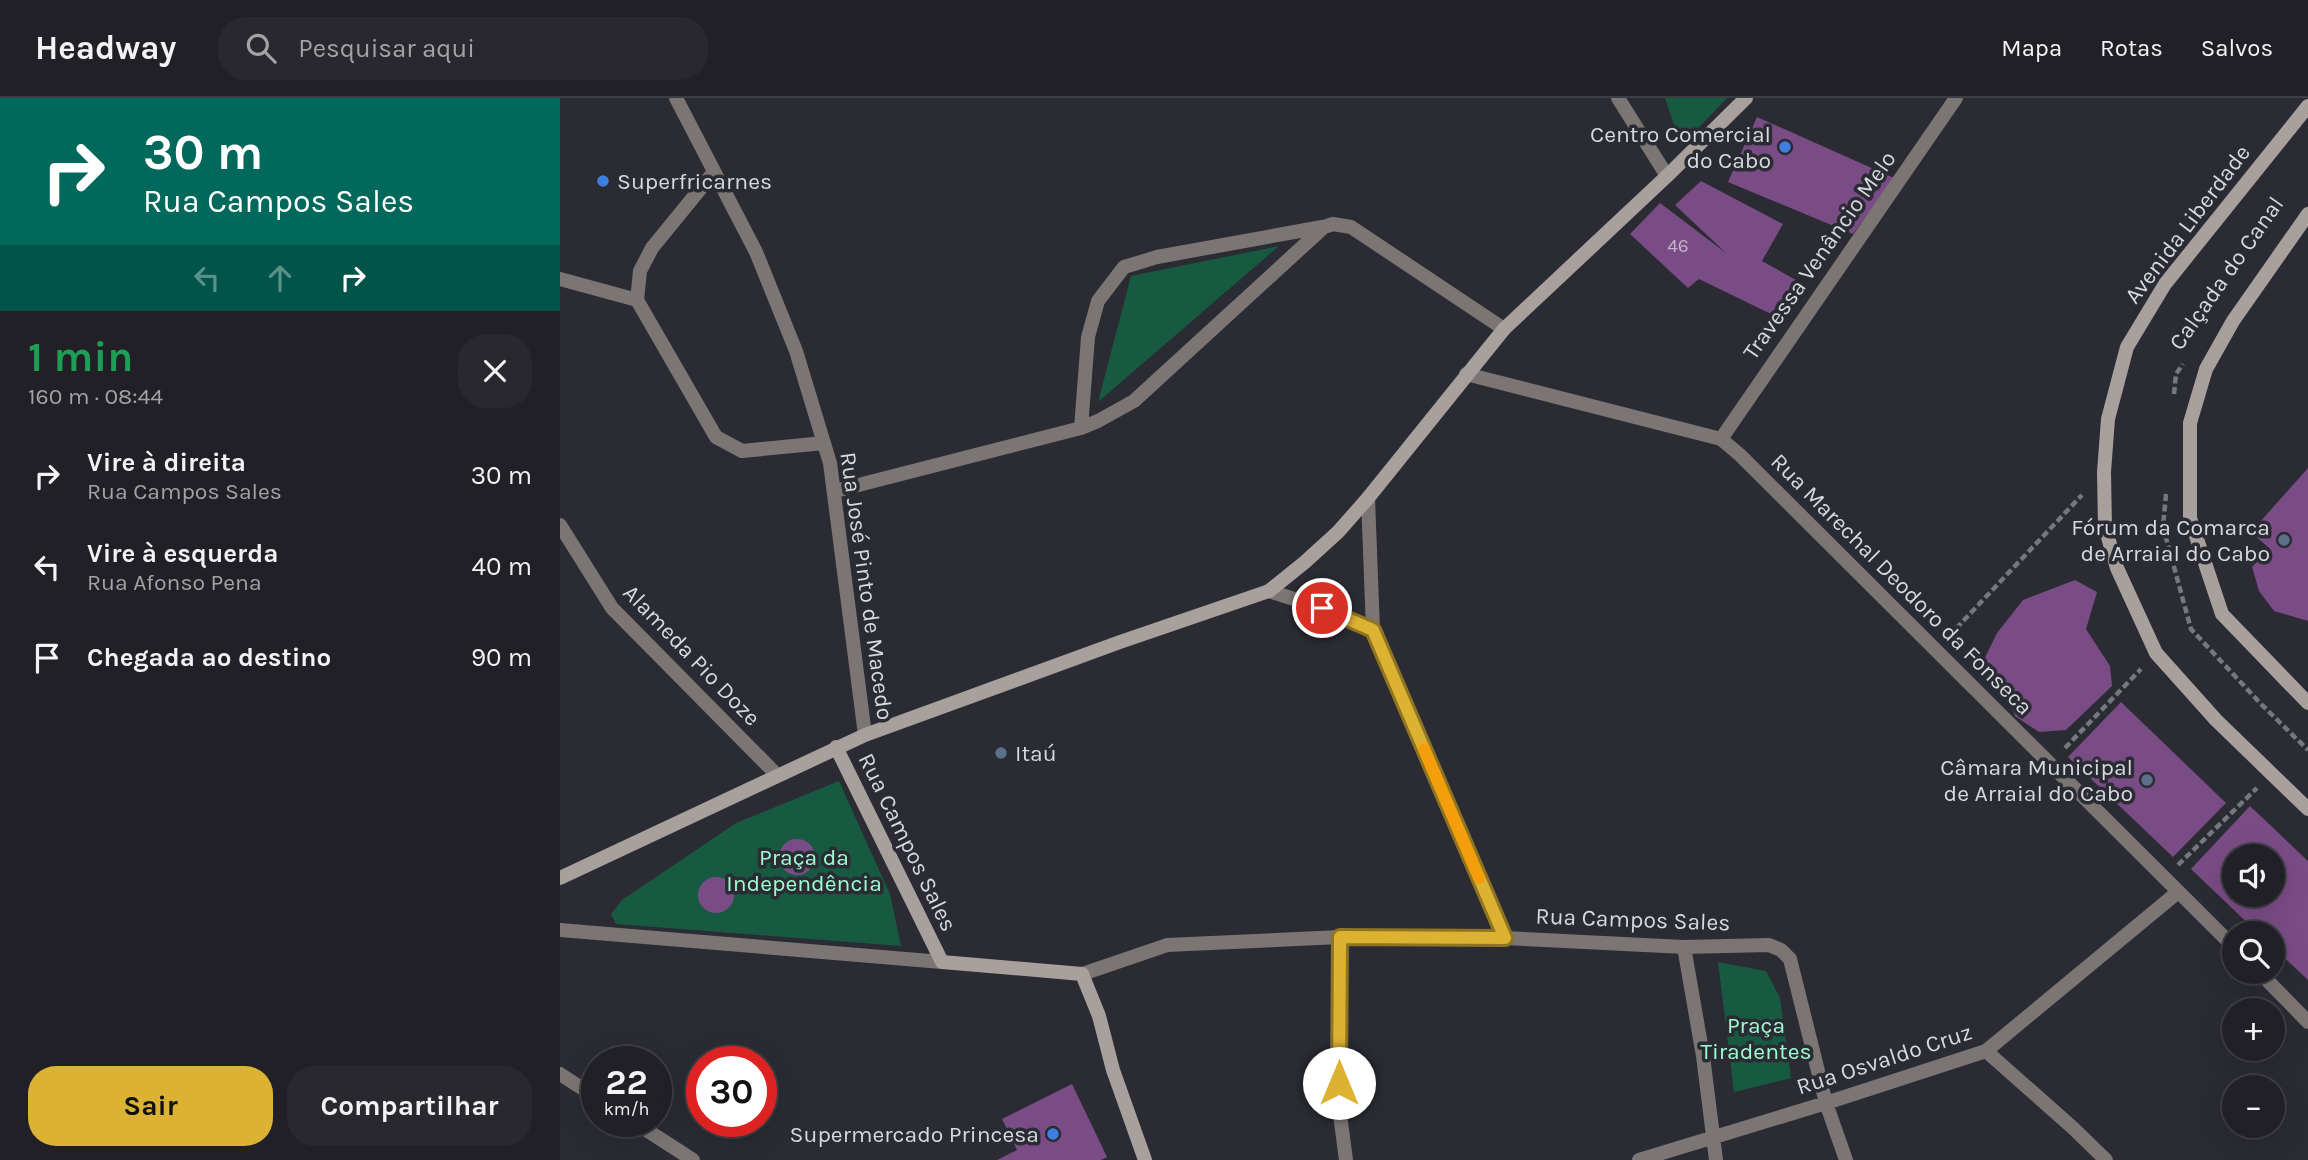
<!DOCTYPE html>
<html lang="pt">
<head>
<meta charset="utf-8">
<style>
	:root { --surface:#202026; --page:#28282e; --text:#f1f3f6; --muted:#a2a3a7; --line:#3d3e43; --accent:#dcb233 }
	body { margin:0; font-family:Karla,sans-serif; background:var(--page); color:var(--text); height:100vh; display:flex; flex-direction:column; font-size:26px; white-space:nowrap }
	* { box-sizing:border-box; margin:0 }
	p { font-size:23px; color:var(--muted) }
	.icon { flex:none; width:38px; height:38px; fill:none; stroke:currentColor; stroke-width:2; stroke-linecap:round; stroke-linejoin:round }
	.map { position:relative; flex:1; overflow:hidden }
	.details { display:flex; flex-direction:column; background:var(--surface); width:560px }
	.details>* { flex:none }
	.banner { background:#00695c; color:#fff; overflow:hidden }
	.buttons { position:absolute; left:1662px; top:746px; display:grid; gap:14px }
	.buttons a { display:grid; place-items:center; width:63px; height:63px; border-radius:50%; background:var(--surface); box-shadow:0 7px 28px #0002,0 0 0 2px var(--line); font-size:35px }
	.speed { position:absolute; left:21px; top:948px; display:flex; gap:14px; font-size:35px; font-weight:700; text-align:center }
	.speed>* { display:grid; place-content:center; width:91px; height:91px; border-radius:50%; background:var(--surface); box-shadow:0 7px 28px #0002,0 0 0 2px var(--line); line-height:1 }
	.speed small { font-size:18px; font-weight:400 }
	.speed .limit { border:10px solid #d22; background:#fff; color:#111 }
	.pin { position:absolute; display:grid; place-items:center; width:60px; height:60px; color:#fff; margin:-30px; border:4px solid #fff; border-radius:50%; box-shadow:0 2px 7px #0007 }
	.me { position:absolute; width:77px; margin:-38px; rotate:0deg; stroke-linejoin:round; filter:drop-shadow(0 0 5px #0008) }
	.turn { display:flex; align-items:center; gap:24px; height:147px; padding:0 28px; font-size:32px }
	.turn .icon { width:91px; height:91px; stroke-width:2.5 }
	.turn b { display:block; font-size:49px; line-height:60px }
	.lanes { display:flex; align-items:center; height:66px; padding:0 28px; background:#0003; justify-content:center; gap:35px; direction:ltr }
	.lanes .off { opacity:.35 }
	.round { display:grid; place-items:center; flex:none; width:74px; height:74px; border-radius:28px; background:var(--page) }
	.overview { display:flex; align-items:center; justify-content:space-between; height:119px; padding:0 28px }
	h1 { font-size:42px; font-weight:700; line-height:52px; color:#1e9e55 }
	.action { display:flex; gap:14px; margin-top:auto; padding:14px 28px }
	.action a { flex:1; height:80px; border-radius:28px; background:var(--accent); color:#111; font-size:28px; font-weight:700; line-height:80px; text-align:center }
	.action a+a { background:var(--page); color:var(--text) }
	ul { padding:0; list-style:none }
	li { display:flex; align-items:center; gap:21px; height:91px; padding:0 28px }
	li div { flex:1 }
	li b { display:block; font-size:26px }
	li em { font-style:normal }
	header { display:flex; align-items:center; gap:42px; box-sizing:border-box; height:98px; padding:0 35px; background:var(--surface); border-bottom:2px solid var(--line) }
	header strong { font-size:33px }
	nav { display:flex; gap:38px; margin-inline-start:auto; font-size:24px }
	.search { width:490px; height:63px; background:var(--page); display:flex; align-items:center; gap:18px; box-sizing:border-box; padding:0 24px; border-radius:28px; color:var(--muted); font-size:26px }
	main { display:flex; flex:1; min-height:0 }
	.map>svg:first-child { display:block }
	.green { fill:#185a41 }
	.building { fill:#7a4c85; fill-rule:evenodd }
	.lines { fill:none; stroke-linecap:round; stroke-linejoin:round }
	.path { stroke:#76787f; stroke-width:4.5; stroke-dasharray:7 3.5; stroke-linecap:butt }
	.street { stroke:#7b7674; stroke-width:14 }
	.secondary { stroke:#a8a09d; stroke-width:14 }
	.route-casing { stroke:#8f7421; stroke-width:18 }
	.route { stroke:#dcb233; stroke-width:12 }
	.slow { stroke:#f59e0b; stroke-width:12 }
	.shop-dot { fill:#3f7fe0; stroke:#2a2b33; stroke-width:2.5 }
	.service-dot { fill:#5c6f8a; stroke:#2a2b33; stroke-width:2.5 }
	.labels { text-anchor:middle; stroke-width:7; stroke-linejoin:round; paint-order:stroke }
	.number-label { font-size:19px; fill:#c0b6c8 }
	.poi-label { font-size:23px; fill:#d7d9de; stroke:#2a2b33; text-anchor:end }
	.street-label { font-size:23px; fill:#d7d9de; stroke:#2a2b33 }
	.park-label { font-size:23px; fill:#9efbd1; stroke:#2a2b33 }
</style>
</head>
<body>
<header>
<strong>Headway</strong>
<div class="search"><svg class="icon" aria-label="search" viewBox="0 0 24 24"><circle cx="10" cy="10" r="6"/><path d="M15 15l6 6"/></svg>Pesquisar aqui</div>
<nav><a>Mapa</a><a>Rotas</a><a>Salvos</a></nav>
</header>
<main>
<section class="details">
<div class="banner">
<div class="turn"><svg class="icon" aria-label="right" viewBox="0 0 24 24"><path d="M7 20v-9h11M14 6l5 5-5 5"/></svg><div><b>30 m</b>Rua Campos Sales</div></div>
<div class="lanes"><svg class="icon off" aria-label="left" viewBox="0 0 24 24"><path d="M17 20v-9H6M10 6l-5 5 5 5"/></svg><svg class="icon off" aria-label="ahead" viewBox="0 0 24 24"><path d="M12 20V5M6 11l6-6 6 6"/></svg><svg class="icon" aria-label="right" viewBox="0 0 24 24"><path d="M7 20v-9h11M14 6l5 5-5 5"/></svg></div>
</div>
<div class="overview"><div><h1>1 min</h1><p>160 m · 08:44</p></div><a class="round"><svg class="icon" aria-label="close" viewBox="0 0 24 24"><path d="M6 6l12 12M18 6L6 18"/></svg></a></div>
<ul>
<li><svg class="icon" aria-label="right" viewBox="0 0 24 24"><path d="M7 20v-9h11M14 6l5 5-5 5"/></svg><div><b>Vire à direita</b><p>Rua Campos Sales</p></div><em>30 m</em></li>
<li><svg class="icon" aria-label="left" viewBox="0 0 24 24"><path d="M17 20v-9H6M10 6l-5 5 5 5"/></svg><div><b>Vire à esquerda</b><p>Rua Afonso Pena</p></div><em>40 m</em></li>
<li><svg class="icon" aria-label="arrive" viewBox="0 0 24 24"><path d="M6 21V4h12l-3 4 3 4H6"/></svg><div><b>Chegada ao destino</b></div><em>90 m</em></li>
</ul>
<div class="action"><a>Sair</a><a>Compartilhar</a></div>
</section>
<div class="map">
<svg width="1748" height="1062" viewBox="0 0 1748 1062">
	<rect width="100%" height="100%" fill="#2a2b33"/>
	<!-- green -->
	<path class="green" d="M1105 0H1167L1121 48Z
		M719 148 538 304 571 178Z
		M279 683 330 796 341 848 56 826 51 816 62 802 176 725Z
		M1158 864 1206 873 1220 900 1231 980 1174 994Z"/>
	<!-- building -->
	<path class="building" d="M1197 19 1334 80 1293 136 1168 84Z
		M1141 83 1223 126 1202 163 1236 182 1211 216 1139 181 1128 190 1070 136 1100 105 1166 155 1115 107Z
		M1748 370V523L1714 513 1699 493 1692 469 1709 450 1691 434Z
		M1515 482 1537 494 1526 531 1550 568 1552 588 1506 632 1479 634 1455 618 1445 588 1421 568 1437 535 1463 502Z
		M1561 604 1666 705 1613 759 1508 659Z
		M1690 708 1748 763V882L1713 849V835H1698L1631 771ZM1675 758H1713V796H1675Z
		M219 759a18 18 0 1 1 36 0a18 18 0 1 1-36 0Z
		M138 797a18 18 0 1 1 36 0a18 18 0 1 1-36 0Z
		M512 986 547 1059 541 1062H437L457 1052 442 1021Z"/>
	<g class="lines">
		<!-- path -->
		<path class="path" d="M1614 296 1616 276 1623 266
			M1606 396 1603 429 1631 531 1701 606 1748 652
			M1389 538 1522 397
			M1505 650 1581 571
			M1618 767 1697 690"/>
		<!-- street -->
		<path class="street" d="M116 0 196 154 236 253 270 365 305 637
			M1058 0 1107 78
			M154 74 92 150 80 173 77 202 156 339 182 353 264 345
			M0 181 77 202
			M906 276 1161 341 1180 357 1675 850
			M521 330 528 239 538 203 564 169 597 159 762 129
			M1161 341 1396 0
			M275 393 521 330 538 323 574 303 764 129 773 126 791 129 944 231
			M808 400 813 532 945 840
			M0 427 52 510 217 677
			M709 493 762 510 813 532
			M0 832 382 864
			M780 839 779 1009 786 1062
			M1124 849 1143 958 1156 1062
			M1698 873 1748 924
			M522 876 607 847 780 839 945 840 1124 849 1209 847 1221 852 1230 861 1266 1005 1286 1062
			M1426 953 1513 1030 1546 1062
			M0 976 37 1000
			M74 1024 133 1062
			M1079 1062 1266 1005 1426 953 1618 794"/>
		<!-- secondary -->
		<path class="secondary" d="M1748 8 1605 186 1567 249 1548 321 1544 374 1545 429 1557 470 1596 555 1656 622 1748 711
			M1748 116 1673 223 1646 271 1630 325V420L1662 516 1748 605
			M276 649 382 864 522 876 539 918 553 972 585 1062
			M0 780 305 637 560 544 709 493 745 464 778 434 808 400 944 231 1107 78 1186 0"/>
	</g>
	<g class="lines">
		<defs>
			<path id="route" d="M762 510 813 532 945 840 780 839 779 985"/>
		</defs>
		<!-- route casing -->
		<use href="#route" class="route-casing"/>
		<!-- route -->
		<use href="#route" class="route"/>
		<!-- slow -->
		<path class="slow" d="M864 651 919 780"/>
	</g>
	<!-- markers -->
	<g class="shop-dot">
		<circle cx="1225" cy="49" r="7"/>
		<circle cx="43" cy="83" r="7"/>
		<circle cx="493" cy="1036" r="7"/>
	</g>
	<g class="service-dot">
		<circle cx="1724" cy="442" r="7"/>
		<circle cx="441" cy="655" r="7"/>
		<circle cx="1587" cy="682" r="7"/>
	</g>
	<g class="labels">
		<!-- number labels -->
		<g class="number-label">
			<text x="1118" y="154">46</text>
		</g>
		<!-- poi labels -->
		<g class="poi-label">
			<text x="1211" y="44">Centro Comercial<tspan x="1211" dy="26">do Cabo</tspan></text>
			<text x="57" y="91" text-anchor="start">Superfricarnes</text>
			<text x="1710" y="437">Fórum da Comarca<tspan x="1710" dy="26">de Arraial do Cabo</tspan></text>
			<text x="455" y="663" text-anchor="start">Itaú</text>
			<text x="1573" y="677">Câmara Municipal<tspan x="1573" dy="26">de Arraial do Cabo</tspan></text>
			<text x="479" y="1044">Supermercado Princesa</text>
		</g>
		<!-- street labels -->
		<g class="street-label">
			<text transform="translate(1627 126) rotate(-53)" y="8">Avenida Liberdade</text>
			<text transform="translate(1259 157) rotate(-55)" y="8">Travessa Venâncio Melo</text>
			<text transform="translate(1666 175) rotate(-55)" y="8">Calçada do Canal</text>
			<text transform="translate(1342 486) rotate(45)" y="8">Rua Marechal Deodoro da Fonseca</text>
			<text transform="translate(307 488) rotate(82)" y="8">Rua José Pinto de Macedo</text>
			<text transform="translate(132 557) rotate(46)" y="8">Alameda Pio Doze</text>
			<text transform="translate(348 744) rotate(64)" y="8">Rua Campos Sales</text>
			<text transform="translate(1073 821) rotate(2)" y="8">Rua Campos Sales</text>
			<text transform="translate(1324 961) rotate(-18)" y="8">Rua Osvaldo Cruz</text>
		</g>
		<!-- park labels -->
		<g class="park-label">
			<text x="244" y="767">Praça da<tspan x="244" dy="26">Independência</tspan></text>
			<text x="1196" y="935">Praça<tspan x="1196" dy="26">Tiradentes</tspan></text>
		</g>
	</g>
</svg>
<div class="buttons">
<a><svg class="icon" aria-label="sound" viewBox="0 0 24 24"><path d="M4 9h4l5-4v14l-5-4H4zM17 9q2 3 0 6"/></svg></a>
<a><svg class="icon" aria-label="search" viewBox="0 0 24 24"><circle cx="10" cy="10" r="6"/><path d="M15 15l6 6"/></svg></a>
<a>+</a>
<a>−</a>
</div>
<div class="speed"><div>22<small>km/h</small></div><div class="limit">30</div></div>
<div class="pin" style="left:762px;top:510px;background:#d93025"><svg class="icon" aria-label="arrive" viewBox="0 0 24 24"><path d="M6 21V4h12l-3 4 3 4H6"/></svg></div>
<svg class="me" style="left:779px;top:985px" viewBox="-20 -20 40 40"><circle r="19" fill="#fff"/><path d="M0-13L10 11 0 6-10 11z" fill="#dcb233"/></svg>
</div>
</main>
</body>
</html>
